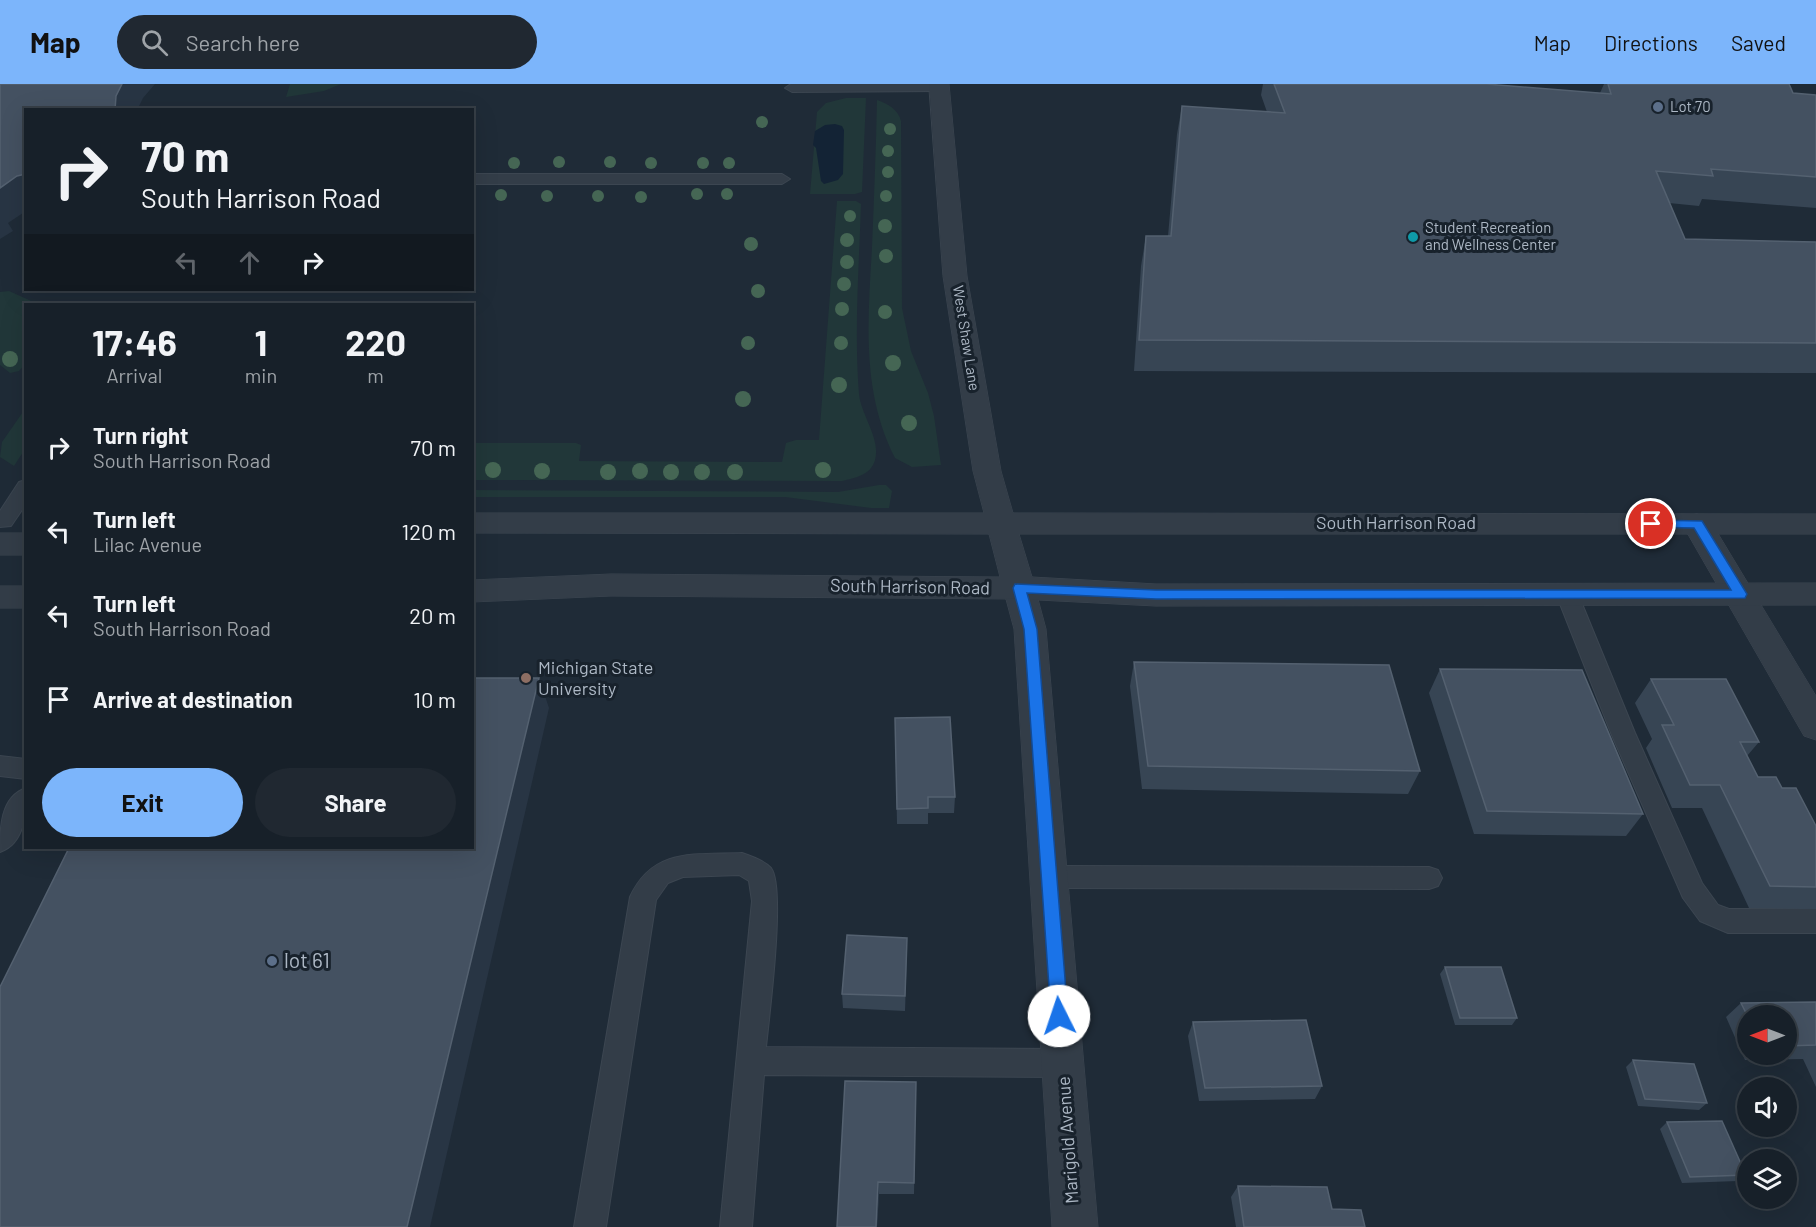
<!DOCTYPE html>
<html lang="en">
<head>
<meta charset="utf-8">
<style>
	:root { --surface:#172029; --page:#202831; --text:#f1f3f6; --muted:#9ea3a8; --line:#363e46; --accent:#7cb5fb }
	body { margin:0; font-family:Barlow,sans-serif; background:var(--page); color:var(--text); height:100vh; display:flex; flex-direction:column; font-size:22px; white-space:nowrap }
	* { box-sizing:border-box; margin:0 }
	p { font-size:20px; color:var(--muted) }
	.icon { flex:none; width:33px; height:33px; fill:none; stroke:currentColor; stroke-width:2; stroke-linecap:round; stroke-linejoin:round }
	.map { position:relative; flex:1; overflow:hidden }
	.panel { position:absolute; left:24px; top:219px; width:450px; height:546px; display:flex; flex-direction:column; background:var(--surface); border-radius:0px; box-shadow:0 6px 24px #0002,0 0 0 2px var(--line) }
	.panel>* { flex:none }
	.top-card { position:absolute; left:24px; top:24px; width:450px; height:183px; border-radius:0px; box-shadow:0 6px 24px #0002,0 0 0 2px var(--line); background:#172029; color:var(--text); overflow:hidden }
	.needle { width:39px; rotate:270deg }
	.buttons { position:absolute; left:1737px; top:921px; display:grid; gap:12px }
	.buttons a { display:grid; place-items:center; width:60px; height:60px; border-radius:50%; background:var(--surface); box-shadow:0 6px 24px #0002,0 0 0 2px var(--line); font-size:30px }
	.pin { position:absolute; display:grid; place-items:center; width:51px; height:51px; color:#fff; margin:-26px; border:3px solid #fff; border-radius:50%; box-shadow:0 2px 6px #0007 }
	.me { position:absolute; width:66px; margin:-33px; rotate:356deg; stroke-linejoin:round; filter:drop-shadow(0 0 4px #0008) }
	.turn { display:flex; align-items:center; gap:21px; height:126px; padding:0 18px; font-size:27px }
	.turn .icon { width:78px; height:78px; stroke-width:2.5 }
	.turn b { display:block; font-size:42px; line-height:51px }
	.lanes { display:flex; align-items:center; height:57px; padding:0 18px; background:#0003; justify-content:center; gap:30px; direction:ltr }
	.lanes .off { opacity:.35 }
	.eta { display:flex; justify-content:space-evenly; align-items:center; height:102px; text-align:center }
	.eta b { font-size:36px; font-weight:700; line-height:42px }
	.button { display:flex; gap:12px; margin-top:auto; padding:12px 18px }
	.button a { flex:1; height:69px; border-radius:36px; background:var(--accent); color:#111; font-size:24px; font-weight:700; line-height:69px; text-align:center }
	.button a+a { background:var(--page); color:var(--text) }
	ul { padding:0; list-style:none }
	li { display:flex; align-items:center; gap:18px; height:84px; padding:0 18px }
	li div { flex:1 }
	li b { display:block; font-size:22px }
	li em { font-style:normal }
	header { display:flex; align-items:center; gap:36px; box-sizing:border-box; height:84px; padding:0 30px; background:var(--accent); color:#111 }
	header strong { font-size:28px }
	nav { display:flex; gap:33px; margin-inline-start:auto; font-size:21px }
	.search { width:420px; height:54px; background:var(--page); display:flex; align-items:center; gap:15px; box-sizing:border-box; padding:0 21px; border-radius:33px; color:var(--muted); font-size:22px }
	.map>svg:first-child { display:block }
	.green { fill:#213739 }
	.water { fill:#132335 }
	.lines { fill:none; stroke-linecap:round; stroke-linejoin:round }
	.service-casing { stroke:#3c4651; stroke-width:2 }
	.minor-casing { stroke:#3c4651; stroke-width:1 }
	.tertiary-casing { stroke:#3c4651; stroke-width:1 }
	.service { fill:#333d48; fill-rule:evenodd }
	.minor { fill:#333d48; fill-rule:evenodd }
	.tertiary { fill:#333d48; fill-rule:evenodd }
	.tree { fill:#456654 }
	.wall { fill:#374554; fill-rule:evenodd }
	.shaded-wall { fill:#283544 }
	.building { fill:#445161; stroke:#546170; stroke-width:1.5 }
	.route { fill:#1a73e8; stroke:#114b97; stroke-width:1.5 }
	.service-dot { fill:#5c6f8a; stroke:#18222c; stroke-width:2 }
	.culture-dot { fill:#0f9aa8; stroke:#18222c; stroke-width:2 }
	.education-dot { fill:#8d6e63; stroke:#18222c; stroke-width:2 }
	.labels { text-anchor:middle; stroke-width:6; stroke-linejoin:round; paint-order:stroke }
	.far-poi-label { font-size:15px; fill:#adb8c5; stroke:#18222c; text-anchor:start }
	.far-street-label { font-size:15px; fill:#adb8c5; stroke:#18222c }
	.street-label { font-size:18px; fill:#adb8c5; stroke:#18222c }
	.poi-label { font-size:18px; fill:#adb8c5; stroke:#18222c; text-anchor:start }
	.near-poi-label { font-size:21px; fill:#adb8c5; stroke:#18222c; text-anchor:start }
</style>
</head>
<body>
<header>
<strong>Map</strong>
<div class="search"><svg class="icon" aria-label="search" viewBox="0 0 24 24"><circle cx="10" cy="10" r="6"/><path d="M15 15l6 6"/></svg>Search here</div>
<nav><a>Map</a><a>Directions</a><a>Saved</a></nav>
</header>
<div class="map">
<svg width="1816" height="1143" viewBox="0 0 1816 1143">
	<rect width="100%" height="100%" fill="#1f2b37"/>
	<!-- green -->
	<path class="green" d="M290 0H341L324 7 286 13Z
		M846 14H866L862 108 855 110H810L817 28 826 19Z
		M877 16C888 20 898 25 901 37L902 224 911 267 928 309 934 332 941 381 912 383 895 374C861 307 868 236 872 163 874 114 876 65 877 16Z
		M837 117H856L861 120C859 183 854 247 859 310 861 331 881 355 875 376 871 391 855 394 842 397L473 396V359H576L581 361 579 377 782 378 786 359 796 356H819Z
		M9 207 38 220H26L25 280 19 287 10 289 0 281V208Z
		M25 325V365L14 382 0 373 2 358Z
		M879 401H886L892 407 889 424H871L785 413H472L473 406 838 408Z"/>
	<!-- water -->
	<path class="water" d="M835 40 842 42 844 46 843 90 838 96 824 100 821 97 816 64 813 61 815 47 825 41Z"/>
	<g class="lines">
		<defs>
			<path id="service" d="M791 0H944L946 3 939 7 792 8 785 4Z
				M472 90H782L790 95 782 100H472Z
				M26 396V420L11 442 0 443V427L19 398Z
				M1567 502 1575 504 1578 510 1635 649 1702 799 1718 821 1729 825H1816V849H1728L1700 837 1683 814 1611 649 1556 510 1559 504Z
				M0 672 26 675V695L0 692Z
				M26 704C26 727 26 759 0 768 0 745 0 713 26 704Z
				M742 769C751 772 765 777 771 784 786 803 769 933 766 963L1063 965 1073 969 1077 979 1073 989 1063 993 764 991 752 1143H720L752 817 749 797 739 791 683 793 668 799 656 816 606 1143H574L630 813C653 763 695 771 742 769Z
				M1048 782 1429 783 1438 786 1442 794 1438 802 1429 805 1048 804 1039 801 1035 793 1039 785Z"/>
			<path id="minor" d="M1697 430 1708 433 1816 612V656L1804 652 1682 440 1686 433Z
				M1019 493 1030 496 1035 504 1046 545 1098 1143H1052L1014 545 1003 504 1008 496Z"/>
			<path id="tertiary" d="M929 0H949L967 192 1001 387 1013 429 1816 430V450H1019L1032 493 1156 500 1816 499V521L1156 522 1019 515 611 512 472 518V496L611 490 1000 493 989 450 472 449V429H984L973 387 943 192Z
				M0 449H26V471H0Z
				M0 502H26V524H0Z"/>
		</defs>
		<!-- service casing -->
		<use href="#service" class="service-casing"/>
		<!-- minor casing -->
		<use href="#minor" class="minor-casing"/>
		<!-- tertiary casing -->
		<use href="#tertiary" class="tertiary-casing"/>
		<!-- service -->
		<use href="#service" class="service"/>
		<!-- minor -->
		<use href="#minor" class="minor"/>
		<!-- tertiary -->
		<use href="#tertiary" class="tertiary"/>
	</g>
	<!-- trees -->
	<g class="tree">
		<circle cx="762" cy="38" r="6"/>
		<circle cx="890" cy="45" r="6"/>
		<circle cx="888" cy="67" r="6"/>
		<circle cx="559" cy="78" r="6"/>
		<circle cx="610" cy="78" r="6"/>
		<circle cx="514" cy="79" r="6"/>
		<circle cx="651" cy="79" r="6"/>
		<circle cx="703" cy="79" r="6"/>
		<circle cx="729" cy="79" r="6"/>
		<circle cx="888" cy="88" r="6"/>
		<circle cx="697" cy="110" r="6"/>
		<circle cx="727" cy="110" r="6"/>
		<circle cx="501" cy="111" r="6"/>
		<circle cx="547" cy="112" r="6"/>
		<circle cx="598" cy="112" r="6"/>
		<circle cx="886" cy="112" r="6"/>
		<circle cx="641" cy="113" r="6"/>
		<circle cx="850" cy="132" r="6"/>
		<circle cx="885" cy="142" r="7"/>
		<circle cx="847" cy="156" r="7"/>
		<circle cx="751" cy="160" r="7"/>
		<circle cx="886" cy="172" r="7"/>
		<circle cx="847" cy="178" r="7"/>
		<circle cx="844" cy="200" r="7"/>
		<circle cx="758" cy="207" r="7"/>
		<circle cx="842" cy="225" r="7"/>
		<circle cx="885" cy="228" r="7"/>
		<circle cx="748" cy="259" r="7"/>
		<circle cx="841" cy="259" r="7"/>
		<circle cx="10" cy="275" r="8"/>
		<circle cx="893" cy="279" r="8"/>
		<circle cx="839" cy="301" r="8"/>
		<circle cx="743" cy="315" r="8"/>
		<circle cx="909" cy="339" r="8"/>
		<circle cx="493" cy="386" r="8"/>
		<circle cx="823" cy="386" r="8"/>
		<circle cx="542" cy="387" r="8"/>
		<circle cx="640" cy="387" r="8"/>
		<circle cx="608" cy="388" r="8"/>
		<circle cx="671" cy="388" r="8"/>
		<circle cx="702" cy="388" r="8"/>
		<circle cx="735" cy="388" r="8"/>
	</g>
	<!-- wall -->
	<path class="wall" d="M1263 0H1486L1600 9 1604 0H1789L1793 9 1816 11V124L1702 115 1699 122 1669 119 1685 155 1816 158V289L1134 287 1141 182 1146 152H1168L1177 50 1182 22 1267 28 1261 11Z
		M1134 578 1420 687 1408 710 1142 705 1130 602Z
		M1440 585 1643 730 1626 752 1474 750 1429 609Z
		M1651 595 1759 658 1747 672 1758 693 1782 704 1816 742V825L1749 824 1702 724H1672L1646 664 1652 655 1635 619Z
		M895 634 955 713 954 729H928V740H897Z
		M907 868 905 927 843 924 842 910Z
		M1445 883 1517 934 1512 941H1455L1440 890Z
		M1816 918V1003L1803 975 1745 976 1726 933 1741 919ZM1748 932H1786V970H1748Z
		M1193 938 1322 1002 1315 1015 1199 1017 1188 952Z
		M1633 976 1707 1019 1699 1026 1638 1022 1626 983Z
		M916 998 914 1110H879L877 1143H837Z
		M1667 1038 1746 1091 1738 1097 1682 1099 1660 1045Z
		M1238 1102 1332 1125 1365 1143H1236L1231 1113Z"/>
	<!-- shaded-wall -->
	<path class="shaded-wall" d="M122 0H155L143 14 137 26H115L116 12Z
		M26 90V127L8 139 13 147 0 155V104L17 92Z
		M539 594 549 624 430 1143H407Z
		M907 854V868L905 927V912Z
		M878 1098 879 1110 877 1143H876Z"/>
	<!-- building -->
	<path class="building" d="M0 0H122L116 12 115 26H26V90L17 92 0 104Z
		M1274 0H1486L1611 10 1608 0H1789L1793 9 1816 11V93L1711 85 1713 92 1656 87 1685 155 1816 158V259L1139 256 1146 152H1171L1182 22 1285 29Z
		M1134 578 1389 581 1420 687 1148 682Z
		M1440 585 1582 586 1643 730 1487 727Z
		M472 594H539L407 1143H0V903L69 764H472Z
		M1651 595H1726L1759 658H1740L1758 693H1776L1782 704H1796L1816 742V803L1770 802 1720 701H1690L1662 641H1674Z
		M950 633 955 713H928V724L897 725 895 634Z
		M847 851 907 854 905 912 842 910Z
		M1445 883H1501L1517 934H1460Z
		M1816 918V961L1786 962V932H1748V933L1741 919Z
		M1306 936 1322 1002 1205 1004 1193 938Z
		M1633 976 1694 980 1707 1019 1645 1015Z
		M845 997 916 998 914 1099 878 1098 876 1143H837Z
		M1722 1037 1746 1091 1690 1093 1667 1038Z
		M1238 1102 1327 1103 1332 1125 1361 1126 1365 1143H1244Z"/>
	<!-- route -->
	<path class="route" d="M1651 436 1702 437 1747 510 1745 514 1156 515 1027 509 1037 545 1068 932 1065 938 1059 940 1053 938 1051 932 1024 545 1013 504 1015 500 1156 506H1731L1694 444 1646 443 1645 440 1646 437Z"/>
	<!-- markers -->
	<g class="service-dot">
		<circle cx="1658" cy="23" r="6"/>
		<circle cx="272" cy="877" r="6"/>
	</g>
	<circle class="culture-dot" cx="1413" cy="153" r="6"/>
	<circle class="education-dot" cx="526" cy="594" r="6"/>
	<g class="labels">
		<!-- far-poi labels -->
		<g class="far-poi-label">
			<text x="1670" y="28">Lot 70</text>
			<text x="1425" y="149">Student Recreation<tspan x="1425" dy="17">and Wellness Center</tspan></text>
		</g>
		<!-- far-street labels -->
		<g class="far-street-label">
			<text transform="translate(966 254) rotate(81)" y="5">West Shaw Lane</text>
		</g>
		<!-- street labels -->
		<g class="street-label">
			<text x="1396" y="445">South Harrison Road</text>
			<text transform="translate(910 503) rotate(1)" y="6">South Harrison Road</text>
			<text transform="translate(1068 1056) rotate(-94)" y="6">Marigold Avenue</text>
		</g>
		<!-- poi labels -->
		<g class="poi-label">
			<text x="538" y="590">Michigan State<tspan x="538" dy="21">University</tspan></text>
		</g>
		<!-- near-poi labels -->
		<g class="near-poi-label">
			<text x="284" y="884">lot 61</text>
		</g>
	</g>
</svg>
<div class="buttons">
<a><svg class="needle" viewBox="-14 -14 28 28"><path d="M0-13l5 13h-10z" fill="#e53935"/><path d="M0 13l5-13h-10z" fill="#9ea3a8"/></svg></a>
<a><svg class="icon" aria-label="sound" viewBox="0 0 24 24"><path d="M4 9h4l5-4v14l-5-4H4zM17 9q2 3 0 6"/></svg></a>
<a><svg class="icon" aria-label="layers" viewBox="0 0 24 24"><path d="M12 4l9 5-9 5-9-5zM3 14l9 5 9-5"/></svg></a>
</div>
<div class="pin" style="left:1651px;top:440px;background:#d93025"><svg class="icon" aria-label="arrive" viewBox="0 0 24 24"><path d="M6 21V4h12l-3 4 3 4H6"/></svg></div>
<svg class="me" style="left:1059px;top:932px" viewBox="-20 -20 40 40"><circle r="19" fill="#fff"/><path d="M0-13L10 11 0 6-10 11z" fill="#1a73e8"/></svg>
<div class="top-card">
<div class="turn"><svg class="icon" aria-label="right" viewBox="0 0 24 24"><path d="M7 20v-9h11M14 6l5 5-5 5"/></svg><div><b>70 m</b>South Harrison Road</div></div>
<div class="lanes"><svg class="icon off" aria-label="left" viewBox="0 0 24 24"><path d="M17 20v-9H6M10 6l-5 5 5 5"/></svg><svg class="icon off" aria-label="ahead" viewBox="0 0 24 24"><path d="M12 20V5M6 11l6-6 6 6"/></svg><svg class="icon" aria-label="right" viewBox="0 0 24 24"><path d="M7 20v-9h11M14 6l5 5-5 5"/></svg></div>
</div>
<section class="panel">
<div class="eta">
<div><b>17:46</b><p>Arrival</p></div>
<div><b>1</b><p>min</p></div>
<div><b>220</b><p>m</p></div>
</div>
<ul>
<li><svg class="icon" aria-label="right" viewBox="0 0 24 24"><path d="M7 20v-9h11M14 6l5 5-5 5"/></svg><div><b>Turn right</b><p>South Harrison Road</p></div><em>70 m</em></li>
<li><svg class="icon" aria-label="left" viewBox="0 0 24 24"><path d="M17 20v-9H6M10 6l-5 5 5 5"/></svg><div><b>Turn left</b><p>Lilac Avenue</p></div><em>120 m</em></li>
<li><svg class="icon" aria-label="left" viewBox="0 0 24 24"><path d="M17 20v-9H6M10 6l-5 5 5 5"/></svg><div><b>Turn left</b><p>South Harrison Road</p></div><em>20 m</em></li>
<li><svg class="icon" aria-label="arrive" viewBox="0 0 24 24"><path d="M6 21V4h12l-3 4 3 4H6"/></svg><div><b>Arrive at destination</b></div><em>10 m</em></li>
</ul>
<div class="button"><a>Exit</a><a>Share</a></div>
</section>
</div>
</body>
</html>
